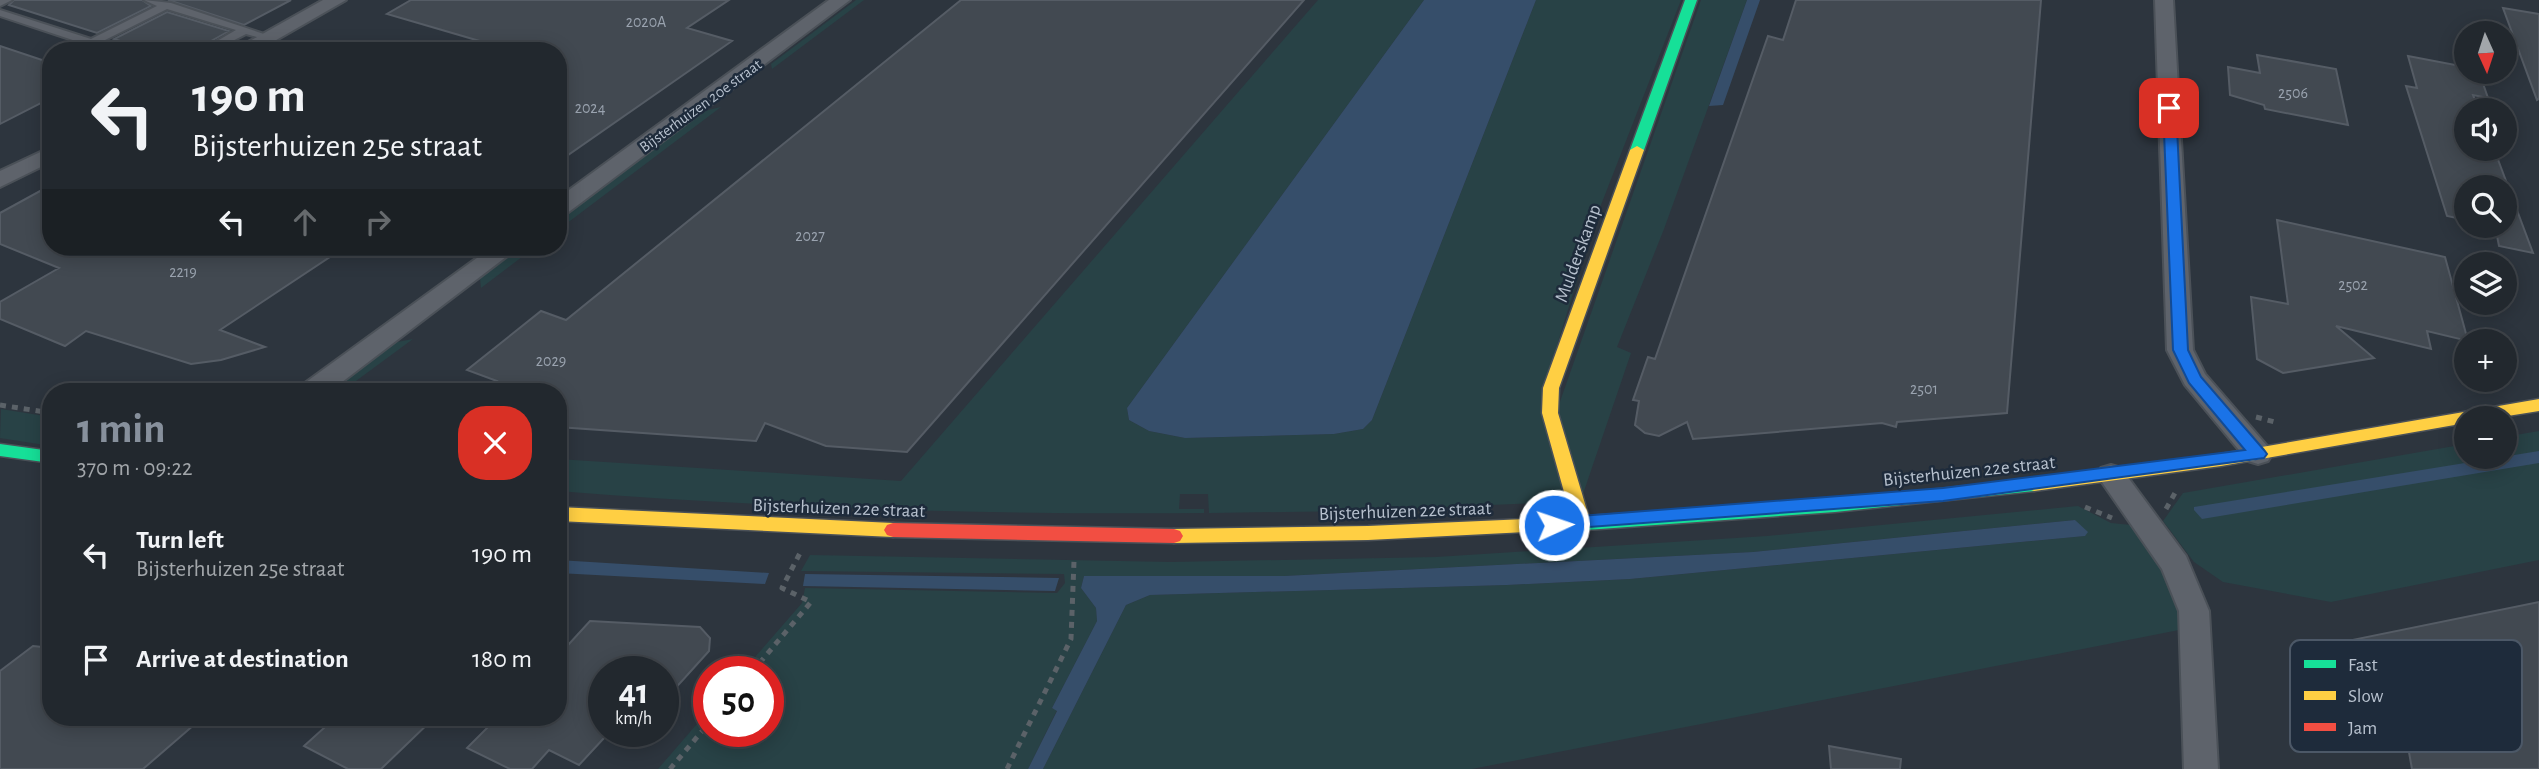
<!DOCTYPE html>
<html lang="en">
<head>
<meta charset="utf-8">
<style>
	:root { --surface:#22282e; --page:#2e343a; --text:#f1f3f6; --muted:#a2a6aa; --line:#3f444a; --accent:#87909c }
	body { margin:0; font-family:"Alegreya Sans",sans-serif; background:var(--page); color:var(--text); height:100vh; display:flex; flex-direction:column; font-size:26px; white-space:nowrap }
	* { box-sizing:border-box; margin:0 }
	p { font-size:23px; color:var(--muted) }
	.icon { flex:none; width:38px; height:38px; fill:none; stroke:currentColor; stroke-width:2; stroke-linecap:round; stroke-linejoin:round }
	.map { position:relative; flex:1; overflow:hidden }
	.drawer { position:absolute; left:42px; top:383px; width:525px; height:343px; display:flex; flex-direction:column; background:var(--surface); border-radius:28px; box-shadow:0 4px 18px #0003,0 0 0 2px var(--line) }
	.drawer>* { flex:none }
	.guide { position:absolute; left:42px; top:42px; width:525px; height:214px; border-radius:28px; box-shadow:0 4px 18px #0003,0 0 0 2px var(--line); background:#22282e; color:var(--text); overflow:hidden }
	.needle { width:46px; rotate:177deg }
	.fabs { position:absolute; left:2454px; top:21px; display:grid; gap:14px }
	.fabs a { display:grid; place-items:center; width:63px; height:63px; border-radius:50%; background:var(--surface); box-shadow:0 4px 18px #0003,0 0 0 2px var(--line); font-size:35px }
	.speed { position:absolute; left:588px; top:656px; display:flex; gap:14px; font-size:35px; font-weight:700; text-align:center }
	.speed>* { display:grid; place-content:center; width:91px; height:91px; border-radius:50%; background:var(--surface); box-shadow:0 4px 18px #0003,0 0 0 2px var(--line); line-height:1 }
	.speed small { font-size:18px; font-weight:400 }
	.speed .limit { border:10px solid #d22; background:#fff; color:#111 }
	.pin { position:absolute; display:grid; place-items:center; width:60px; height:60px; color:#fff; margin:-30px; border-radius:14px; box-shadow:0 4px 10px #0006 }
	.me { position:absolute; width:77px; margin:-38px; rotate:87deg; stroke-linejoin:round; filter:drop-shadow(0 0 5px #0008) }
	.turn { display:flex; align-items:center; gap:24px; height:147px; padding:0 35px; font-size:32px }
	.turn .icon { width:91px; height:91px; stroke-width:2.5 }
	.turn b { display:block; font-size:49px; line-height:60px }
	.lanes { display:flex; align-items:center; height:66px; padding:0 35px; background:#0003; justify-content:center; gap:35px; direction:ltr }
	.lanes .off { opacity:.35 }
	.round { display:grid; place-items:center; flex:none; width:74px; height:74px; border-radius:28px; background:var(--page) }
	.headline { display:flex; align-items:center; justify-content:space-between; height:119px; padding:0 35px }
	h1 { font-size:42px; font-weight:700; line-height:52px; color:var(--accent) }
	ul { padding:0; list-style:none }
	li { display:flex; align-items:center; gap:21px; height:105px; padding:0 35px }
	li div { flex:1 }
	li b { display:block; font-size:26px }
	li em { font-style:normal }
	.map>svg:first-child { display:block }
	.green { fill:#284246 }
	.water { fill:#364e6a }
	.building { fill:#424951; stroke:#555c65; stroke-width:2 }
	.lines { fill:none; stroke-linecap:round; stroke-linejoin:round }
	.lane-casing { stroke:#4b5158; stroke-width:4 }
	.street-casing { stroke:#4b5158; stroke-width:4 }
	.fast-casing { stroke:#4b5158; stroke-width:3 }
	.slow-casing { stroke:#4b5158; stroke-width:3 }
	.jam-casing { stroke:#4b5158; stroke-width:3 }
	.path { stroke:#5b6268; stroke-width:5; stroke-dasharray:6 6; stroke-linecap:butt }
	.lane { fill:#5e636b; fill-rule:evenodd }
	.street { fill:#5e636b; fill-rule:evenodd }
	.fast { fill:#16e098; fill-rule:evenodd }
	.slow { fill:#ffcf43; fill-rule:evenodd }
	.jam { fill:#f24e42; fill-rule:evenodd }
	.route { fill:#1a73e8; stroke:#114b97; stroke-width:2 }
	.labels { text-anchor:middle; stroke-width:5; stroke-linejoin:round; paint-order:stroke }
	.number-label { font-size:16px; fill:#9aa3af }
	.far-street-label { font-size:16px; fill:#b7c1ce; stroke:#1e2b3b }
	.street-label { font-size:19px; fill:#b7c1ce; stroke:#1e2b3b }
	.key { fill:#1e2b3b; stroke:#4c5867; stroke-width:2 }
	.key-label { font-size:19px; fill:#b7c1ce }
</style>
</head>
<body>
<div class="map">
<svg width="2539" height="769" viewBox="0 0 2539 769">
	<rect width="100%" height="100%" fill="#2d353e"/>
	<!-- green -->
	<path class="green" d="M856 0H864L772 69 771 64Z
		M1318 0H1424L1127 408 1129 420 1149 431 1185 438 1334 434 1363 429 1372 420 1536 0H1681L1599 210 1544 387 1564 502 1351 511 1209 513 1208 494H1180L1179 509H1204V513C988 515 773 508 558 491V459L901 481Z
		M1701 0H1747L1664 229 1617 347 1631 353 1582 497 1556 413Z
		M721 107 558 230V220L704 111Z
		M522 247H535L481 288 480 278Z
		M413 339 341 392H327L392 343Z
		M1 409 51 417V446L0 438Z
		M2539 431V560L2331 602 2223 582 2194 562 2163 521 2183 493 2466 444V457H2504V437Z
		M2078 506 2111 523 2131 525C2155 555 2180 590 2179 630L1472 769H1043L1126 605 1150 595 1507 585 1630 579 2084 536 2075 520 1753 552 1284 576H1084L1081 588 1096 608 1097 621 1052 708 1057 710 1028 769H658L709 710V732H768V672H742L802 603 805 588 1057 593 1065 583 1064 574 801 571 810 555 1171 562 1436 557 1767 536Z"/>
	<!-- water -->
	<path class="water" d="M1424 0H1536L1372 420 1363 429 1334 434 1185 438 1149 431 1129 420 1127 408Z
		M1747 0H1760L1723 105 1709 106Z
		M2539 451V463L2202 519 2194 510V507Z
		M2075 520 2088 532 2085 536 1630 579 1507 585 1150 595 1126 605 1043 769H1028L1057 711 1052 708 1097 621 1096 608 1081 588 1084 576H1284L1753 552Z
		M558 560 769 573 765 584 558 573Z
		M805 574 1059 578 1055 591 803 586Z"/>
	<!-- building -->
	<path class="building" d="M14 0H142L151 6 97 33 9 5Z
		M168 0H291L244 25Z
		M411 0H729L687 28 732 41 558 162V51H514L387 14Z
		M961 0H1304L907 452 826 446 765 423 756 441 558 427V392H489L497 381 467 370 541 311 566 320Z
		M1796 0H2041L2007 413 1897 422 1896 427 1882 423 1693 439 1687 422 1659 436 1645 433 1635 425 1639 401 1633 400 1648 357 1655 359 1768 36 1783 40Z
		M2503 8 2539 14V99L2537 100Z
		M167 12 229 31 193 51H151L114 39Z
		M0 46 51 63V98L0 124Z
		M2257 55 2336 69 2348 125 2265 109 2264 105 2230 95 2228 67 2260 73Z
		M2408 56 2466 67V72H2479L2488 98 2473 95 2479 110H2466V149H2494L2533 253 2499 246 2495 226H2504V187H2466V220L2447 216 2406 86 2417 88Z
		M51 185V247H345L220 330 265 347 221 360 191 364 86 331 65 346 0 319V302L59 268 0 244V213Z
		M2277 220 2445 257 2468 341 2427 331 2431 349 2336 326 2374 358 2283 373 2257 359 2251 297 2288 304Z
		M2539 602V769H2412L2407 741 2393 737 2384 674 2352 640Z
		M590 621 700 627 710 638 709 651 663 702V672H604V738L579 765 549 750 532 769H510L467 748 497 718H558V656Z
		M33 646 51 648V718H202L143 769H0V671Z
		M335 718H434L381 769H348L304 746Z
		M1829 746 1901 759 1900 769H1831Z"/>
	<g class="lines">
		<defs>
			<path id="lane" d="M0 0H12L0 6Z
				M144 0 171 3 273 37 268 40 246 34 213 51H200L236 30 167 9 101 42 122 51H106L0 16V10L91 39 157 6Z"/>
			<path id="street" d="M323 0H346L257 51H232Z
				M829 0H850L566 214 558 216V198Z
				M2155 0H2173L2193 350 2205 374 2268 447 2272 454 2268 461 2258 464 2248 461 2185 385 2167 350Z
				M51 147V162L0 187V171Z
				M492 247H519L329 392H298L302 385Z
				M2111 465 2121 468 2186 556 2209 611 2218 769H2184L2179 611 2162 569 2097 475 2101 468Z"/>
			<path id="fast" d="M1685 0H1697L1644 150 1637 154 1632 153 1630 150Z
				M0 444 51 451V463L0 456Z
				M2034 479 2040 481 2042 485 2040 489 2034 491 1835 512 1572 531 1566 529 1563 524 1566 519 1572 517 1835 500Z"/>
			<path id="slow" d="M1637 146 1644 150 1559 388 1558 413 1591 524 1588 529 1368 540 1174 543 1168 541 1165 536 1168 531 1174 529 1368 526 1571 517 1542 413 1543 388 1630 150Z
				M2539 399V411L2495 418H2466V423L2221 466 2034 491 2028 489 2026 485 2028 481 2034 479 2221 454Z
				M558 507 893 523 899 525 902 530 899 535 893 537 558 521Z"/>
			<path id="jam" d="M893 523 1174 529 1180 531 1183 536 1180 541 1174 543 893 537 887 535 884 530 887 525Z"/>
		</defs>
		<!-- lane casing -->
		<use href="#lane" class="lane-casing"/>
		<!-- street casing -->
		<use href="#street" class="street-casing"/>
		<!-- fast casing -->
		<use href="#fast" class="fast-casing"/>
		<!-- slow casing -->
		<use href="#slow" class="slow-casing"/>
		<!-- jam casing -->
		<use href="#jam" class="jam-casing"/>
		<!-- path -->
		<path class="path" d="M0 405 51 413
			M2256 417 2275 422
			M2085 507 2112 518
			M2166 509 2175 493
			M752 672 811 602 782 588 800 553
			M670 769 709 723
			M1007 769 1071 639 1074 561"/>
		<!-- lane -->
		<use href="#lane" class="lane"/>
		<!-- street -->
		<use href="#street" class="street"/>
		<!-- fast -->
		<use href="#fast" class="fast"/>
		<!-- slow -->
		<use href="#slow" class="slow"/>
		<!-- jam -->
		<use href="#jam" class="jam"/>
	</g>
	<!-- route -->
	<path class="route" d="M2169 104 2176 108 2188 350 2201 377 2264 450 2267 454 2264 458 1943 501 1548 530 1546 525 1548 520 1554 518 1943 488 2245 450 2189 383 2173 350 2163 108Z"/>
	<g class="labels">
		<!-- number labels -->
		<g class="number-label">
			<text x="646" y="27">2020A</text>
			<text x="2293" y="98">2506</text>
			<text x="590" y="113">2024</text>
			<text x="810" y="241">2027</text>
			<text x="183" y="277">2219</text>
			<text x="2353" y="290">2502</text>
			<text x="551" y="366">2029</text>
			<text x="1924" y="394">2501</text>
		</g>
		<!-- far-street labels -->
		<g class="far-street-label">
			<text transform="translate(700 105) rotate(-36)" y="6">Bijsterhuizen 20e straat</text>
		</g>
		<!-- street labels -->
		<g class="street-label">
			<text transform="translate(1577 253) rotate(-70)" y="7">Mulderskamp</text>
			<text transform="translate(1969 470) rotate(-6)" y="7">Bijsterhuizen 22e straat</text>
			<text transform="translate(839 507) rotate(2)" y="7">Bijsterhuizen 22e straat</text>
			<text transform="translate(1405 510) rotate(-2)" y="7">Bijsterhuizen 22e straat</text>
		</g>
	</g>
	<!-- legend -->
	<rect x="2290" y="640" width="232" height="112" rx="10" class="key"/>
	<rect x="2304" y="660" width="32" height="8" fill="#16e098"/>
	<rect x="2304" y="691" width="32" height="9" fill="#ffcf43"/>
	<rect x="2304" y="723" width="32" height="8" fill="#f24e42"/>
	<g class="key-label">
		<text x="2348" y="671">Fast</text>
		<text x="2348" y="702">Slow</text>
		<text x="2348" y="734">Jam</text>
	</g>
</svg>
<div class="fabs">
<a><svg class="needle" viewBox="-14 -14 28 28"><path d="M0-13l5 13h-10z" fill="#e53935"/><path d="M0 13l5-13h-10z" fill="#a2a6aa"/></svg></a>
<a><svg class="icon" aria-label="sound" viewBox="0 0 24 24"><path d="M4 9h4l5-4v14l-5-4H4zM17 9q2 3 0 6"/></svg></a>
<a><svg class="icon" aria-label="search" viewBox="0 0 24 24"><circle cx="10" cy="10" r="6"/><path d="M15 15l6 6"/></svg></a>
<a><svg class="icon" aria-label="layers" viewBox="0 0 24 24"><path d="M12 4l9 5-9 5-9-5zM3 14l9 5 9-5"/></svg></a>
<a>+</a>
<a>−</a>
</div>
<div class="speed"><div>41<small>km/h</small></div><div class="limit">50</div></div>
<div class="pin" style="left:2169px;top:108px;background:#d93025"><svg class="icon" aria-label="arrive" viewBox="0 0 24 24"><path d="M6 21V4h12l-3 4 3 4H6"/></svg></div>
<svg class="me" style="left:1554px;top:525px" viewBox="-20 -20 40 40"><circle r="17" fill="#1a73e8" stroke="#fff" stroke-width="3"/><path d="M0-11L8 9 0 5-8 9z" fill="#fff"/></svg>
<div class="guide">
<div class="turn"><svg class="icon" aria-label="left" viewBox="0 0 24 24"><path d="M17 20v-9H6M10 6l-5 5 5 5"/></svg><div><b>190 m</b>Bijsterhuizen 25e straat</div></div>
<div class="lanes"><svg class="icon" aria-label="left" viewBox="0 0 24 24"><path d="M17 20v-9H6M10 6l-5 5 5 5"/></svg><svg class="icon off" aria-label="ahead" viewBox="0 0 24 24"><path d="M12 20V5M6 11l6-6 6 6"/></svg><svg class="icon off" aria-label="right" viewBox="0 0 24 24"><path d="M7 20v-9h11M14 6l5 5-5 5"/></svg></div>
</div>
<section class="drawer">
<div class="headline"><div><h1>1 min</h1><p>370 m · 09:22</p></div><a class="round" style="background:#d93025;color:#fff"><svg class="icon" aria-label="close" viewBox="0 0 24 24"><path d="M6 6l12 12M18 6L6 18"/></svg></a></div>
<ul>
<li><svg class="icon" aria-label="left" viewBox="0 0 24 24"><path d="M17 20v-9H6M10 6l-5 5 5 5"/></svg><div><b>Turn left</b><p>Bijsterhuizen 25e straat</p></div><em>190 m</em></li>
<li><svg class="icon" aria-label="arrive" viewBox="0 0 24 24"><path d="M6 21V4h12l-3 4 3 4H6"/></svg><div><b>Arrive at destination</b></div><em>180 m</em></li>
</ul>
</section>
</div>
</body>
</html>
